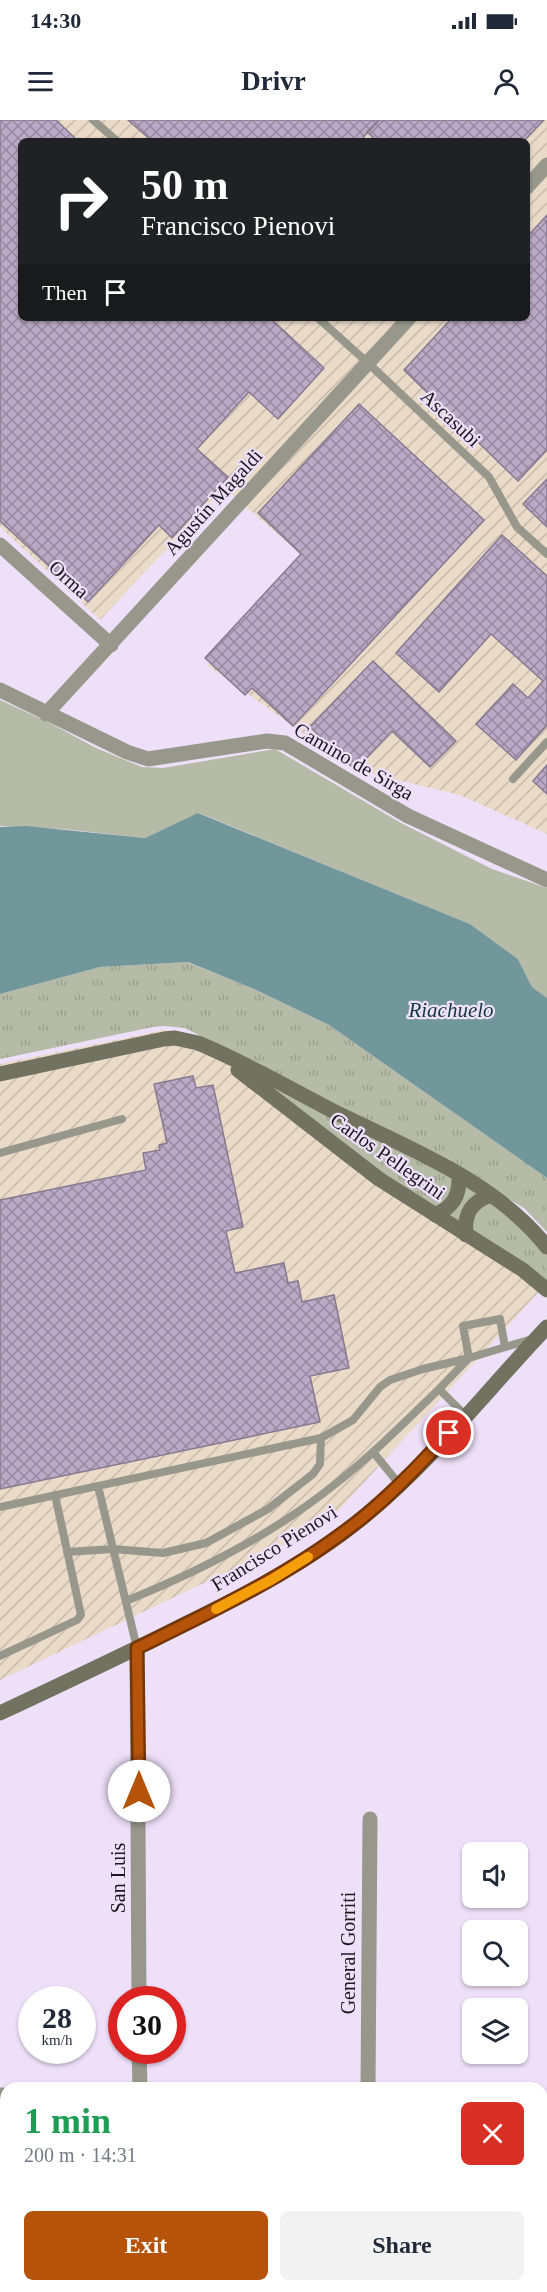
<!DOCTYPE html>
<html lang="en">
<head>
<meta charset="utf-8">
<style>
	:root { --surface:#fff; --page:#f2f2f3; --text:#1f2937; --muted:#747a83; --accent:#b45309 }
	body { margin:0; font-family:"Times New Roman",serif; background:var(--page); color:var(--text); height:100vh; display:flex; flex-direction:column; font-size:22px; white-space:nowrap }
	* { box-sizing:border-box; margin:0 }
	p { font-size:20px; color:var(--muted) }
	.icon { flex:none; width:33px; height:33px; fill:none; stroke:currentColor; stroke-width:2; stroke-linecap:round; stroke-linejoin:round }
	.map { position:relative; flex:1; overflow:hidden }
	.drawer { position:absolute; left:0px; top:1962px; width:548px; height:210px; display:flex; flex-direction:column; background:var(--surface); border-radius:18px 18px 0 0; box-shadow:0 2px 4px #0004 }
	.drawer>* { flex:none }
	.top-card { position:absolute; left:18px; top:18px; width:512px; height:183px; border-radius:9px; box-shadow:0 2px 4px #0004; background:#202124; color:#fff; overflow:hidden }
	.controls { position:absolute; left:462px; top:1722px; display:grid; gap:12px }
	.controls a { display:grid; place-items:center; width:66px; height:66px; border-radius:9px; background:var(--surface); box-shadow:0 2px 4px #0004; font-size:30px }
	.speed { position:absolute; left:18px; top:1866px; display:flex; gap:12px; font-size:30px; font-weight:700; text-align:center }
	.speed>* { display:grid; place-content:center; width:78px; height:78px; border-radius:50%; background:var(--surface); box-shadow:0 2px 4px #0004; line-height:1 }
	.speed small { font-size:15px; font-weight:400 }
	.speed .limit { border:9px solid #d22; background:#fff; color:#111 }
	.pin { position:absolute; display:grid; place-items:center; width:51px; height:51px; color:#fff; margin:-26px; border:3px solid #fff; border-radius:50%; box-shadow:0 2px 6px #0007 }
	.me { position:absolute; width:66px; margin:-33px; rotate:0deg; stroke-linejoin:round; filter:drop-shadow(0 0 4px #0008) }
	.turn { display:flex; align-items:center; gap:21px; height:126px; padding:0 24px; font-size:27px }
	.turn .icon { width:78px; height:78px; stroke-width:2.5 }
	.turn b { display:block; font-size:42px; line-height:51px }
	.then { display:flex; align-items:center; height:57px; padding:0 24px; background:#0003; gap:12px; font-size:22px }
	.round { display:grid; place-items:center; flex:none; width:63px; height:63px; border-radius:9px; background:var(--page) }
	.summary { display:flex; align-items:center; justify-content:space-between; height:102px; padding:0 24px }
	h1 { font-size:36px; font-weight:700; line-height:45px; color:#1e9e55 }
	.button { display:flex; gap:12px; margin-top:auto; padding:12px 24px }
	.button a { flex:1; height:69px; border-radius:9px; background:var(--accent); color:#fff; font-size:24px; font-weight:700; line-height:69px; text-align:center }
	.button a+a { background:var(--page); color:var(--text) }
	.status { display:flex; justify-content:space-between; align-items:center; height:42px; padding:0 30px; background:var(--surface); direction:ltr }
	.status svg { height:16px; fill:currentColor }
	header { display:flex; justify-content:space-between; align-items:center; height:78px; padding:0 24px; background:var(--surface); font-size:27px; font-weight:700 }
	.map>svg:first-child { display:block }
	.industrial { fill:url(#industrial-furrows); fill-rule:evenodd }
	.grass { fill:url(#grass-tufts) }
	.park { fill:#b5bba6 }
	.water { fill:#71979b }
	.building { fill:url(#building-cross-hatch); stroke:#877a90; stroke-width:1.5 }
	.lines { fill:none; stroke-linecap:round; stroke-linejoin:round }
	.lane { stroke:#97988b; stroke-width:8 }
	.street { stroke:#97988b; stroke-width:15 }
	.secondary { stroke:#71725f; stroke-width:15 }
	.route-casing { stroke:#753606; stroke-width:15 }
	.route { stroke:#b45309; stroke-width:10 }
	.slow { stroke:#f59e0b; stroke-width:10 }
	.labels { text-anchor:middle; stroke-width:4.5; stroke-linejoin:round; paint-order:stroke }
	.street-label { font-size:20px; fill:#1c171f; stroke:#eee0f9 }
	.water-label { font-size:21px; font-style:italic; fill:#12383d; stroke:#eee0f9 }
</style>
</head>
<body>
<div class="status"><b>14:30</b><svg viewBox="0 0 49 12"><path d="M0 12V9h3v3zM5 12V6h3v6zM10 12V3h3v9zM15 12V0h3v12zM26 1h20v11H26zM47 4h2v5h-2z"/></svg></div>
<header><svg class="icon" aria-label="menu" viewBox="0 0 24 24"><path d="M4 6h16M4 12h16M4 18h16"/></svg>Drivr<svg class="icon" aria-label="person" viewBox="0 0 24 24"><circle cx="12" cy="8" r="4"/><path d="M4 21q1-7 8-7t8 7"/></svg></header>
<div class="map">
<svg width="547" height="2172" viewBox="0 0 547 2172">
	<defs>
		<pattern id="industrial-furrows" width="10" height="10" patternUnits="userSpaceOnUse" patternTransform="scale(1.5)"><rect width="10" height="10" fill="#eadac8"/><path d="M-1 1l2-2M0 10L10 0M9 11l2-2" fill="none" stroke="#c8baab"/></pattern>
		<pattern id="grass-tufts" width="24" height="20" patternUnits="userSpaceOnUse" patternTransform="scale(1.5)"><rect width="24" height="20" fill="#b5bba6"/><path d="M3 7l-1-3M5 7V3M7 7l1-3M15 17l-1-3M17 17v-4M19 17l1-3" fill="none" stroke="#9ba08e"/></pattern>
		<pattern id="building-cross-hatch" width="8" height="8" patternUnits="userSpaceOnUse" patternTransform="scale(1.5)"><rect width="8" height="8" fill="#baaac5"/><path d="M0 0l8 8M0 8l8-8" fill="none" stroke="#96899f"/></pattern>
	</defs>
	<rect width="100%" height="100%" fill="#eee0f9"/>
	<!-- industrial -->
	<path class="industrial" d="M0 0H547V714L460 675 355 650 207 545 302 435 224 368 100 500 0 407ZM21 21H526V198H21Z
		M165 910 191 914 547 1163 324 1406 0 1560V944Z"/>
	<!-- grass -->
	<path class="grass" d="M187 842 254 869 329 905 547 1058V1112L524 1088 457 1048 185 908 164 906 153 907 0 939V874L100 847Z
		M210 928 446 1048 547 1127V1170L466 1115Z"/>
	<!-- park -->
	<path class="park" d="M0 580 50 603 96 628 142 647 163 648 275 629 401 703 492 749 547 768V878L532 867 518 839 470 804 199 693 145 718 63 709 0 706Z"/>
	<!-- water -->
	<path class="water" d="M198 693 470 804 518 839 532 867 547 878V1058L329 905 254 869 188 842 100 847 0 874V707L26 706 145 718Z"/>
	<!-- building -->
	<path class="building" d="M0 0H56L78 21H21V198H270L324 248 278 299 249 272 197 329 228 357 172 418 159 405 88 482 0 401Z
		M128 0H379L360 21H152Z
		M379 0H544L524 21H377L367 12Z
		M547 95V330L518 361 404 250 452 198H526V118Z
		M359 284 484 400 293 606 252 568 245 575 205 538 301 434 258 393Z
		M547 359V407L523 384Z
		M502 415 547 456V605L516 640 476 604 513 564 528 578 543 561 491 514 439 572 396 533Z
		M373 541 456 621 430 647 392 611 355 650 310 607Z
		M547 645V674L533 661Z
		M193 956 196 968 213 965 243 1107 226 1111 235 1153 284 1143 288 1163 298 1161 302 1182 334 1175 349 1248 310 1256 320 1302 0 1369V1080L146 1050 143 1033 160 1030 159 1025 167 1023 154 964Z"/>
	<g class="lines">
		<!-- lane -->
		<path class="lane" d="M93 0 117 21
			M318 198 368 243 489 357 517 407 547 434
			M513 659 547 622
			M0 1033 122 999
			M466 1296 439 1269 469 1238 532 1219
			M373 1332 400 1365
			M98 1366 137 1528
			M0 1387 321 1318 353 1300 380 1267 390 1260 423 1249 469 1238 463 1206 500 1199 505 1227
			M67 1432 113 1429 163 1433 206 1423 268 1389 313 1354 320 1344 321 1318
			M126 1481C200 1451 272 1415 334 1365 371 1336 405 1302 439 1269
			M0 1536 77 1500 81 1495 55 1375"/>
		<!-- street -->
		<path class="street" d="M526 68 547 45
			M0 425 111 525
			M0 570 127 632 148 639 267 621 285 623 408 696 547 760
			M46 594 409 198
			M137 1528 139 1880
			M139 1930 140 1968
			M368 1968 370 1699
			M0 1975H6
			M542 1988 547 1989
			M137 2172V2166
			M364 2172V2166"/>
		<!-- secondary -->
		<path class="secondary" d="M238 950 379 1059 523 1150 547 1170
			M0 954 164 919 175 918 198 923C244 942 289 968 333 991 407 1028 494 1060 547 1127
			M435 1095C453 1087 460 1076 459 1055
			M466 1115C464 1093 471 1082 491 1075
			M0 1593C62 1564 124 1535 185 1504 249 1473 312 1440 367 1394 434 1339 488 1269 547 1207"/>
	</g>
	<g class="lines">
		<defs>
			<path id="route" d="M139 1671 137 1528C217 1489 298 1451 367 1394 397 1369 423 1341 449 1313"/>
		</defs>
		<!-- route casing -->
		<use href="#route" class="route-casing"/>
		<!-- route -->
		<use href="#route" class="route"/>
		<!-- slow -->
		<path class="slow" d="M216 1489 271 1460 308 1437"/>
	</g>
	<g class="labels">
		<!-- street labels -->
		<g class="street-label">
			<text transform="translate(451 298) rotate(43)" y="7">Ascasubi</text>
			<text transform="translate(213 382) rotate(-48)" y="7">Agustín Magaldi</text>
			<text transform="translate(69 459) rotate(42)" y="7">Orma</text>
			<text transform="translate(354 641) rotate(30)" y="7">Camino de Sirga</text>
			<text transform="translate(388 1036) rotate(35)" y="7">Carlos Pellegrini</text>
			<text transform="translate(274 1428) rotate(-32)" y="7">Francisco Pienovi</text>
			<text transform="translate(118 1758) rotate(-90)" y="7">San Luis</text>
			<text transform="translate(348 1833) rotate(-90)" y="7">General Gorriti</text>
		</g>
		<!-- water labels -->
		<g class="water-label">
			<text x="451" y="897">Riachuelo</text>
		</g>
	</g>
</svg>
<div class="controls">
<a><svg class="icon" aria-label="sound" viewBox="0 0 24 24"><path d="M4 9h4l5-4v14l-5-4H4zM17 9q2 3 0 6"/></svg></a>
<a><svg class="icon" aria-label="search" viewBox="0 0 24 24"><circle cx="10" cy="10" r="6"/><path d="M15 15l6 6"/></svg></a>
<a><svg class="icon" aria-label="layers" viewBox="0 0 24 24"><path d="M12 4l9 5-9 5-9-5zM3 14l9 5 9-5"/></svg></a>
</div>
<div class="speed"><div>28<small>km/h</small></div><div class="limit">30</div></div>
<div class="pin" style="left:449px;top:1313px;background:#d93025"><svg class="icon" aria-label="arrive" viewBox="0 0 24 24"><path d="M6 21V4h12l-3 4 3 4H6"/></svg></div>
<svg class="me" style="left:139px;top:1671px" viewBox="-20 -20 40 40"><circle r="19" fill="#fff"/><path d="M0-13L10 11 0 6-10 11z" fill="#b45309"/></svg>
<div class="top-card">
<div class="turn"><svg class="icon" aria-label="right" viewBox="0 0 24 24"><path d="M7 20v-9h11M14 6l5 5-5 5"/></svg><div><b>50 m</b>Francisco Pienovi</div></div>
<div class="then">Then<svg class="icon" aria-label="arrive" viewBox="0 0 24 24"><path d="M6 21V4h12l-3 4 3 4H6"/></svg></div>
</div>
<section class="drawer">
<div class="summary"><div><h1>1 min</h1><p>200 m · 14:31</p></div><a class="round" style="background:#d93025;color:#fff"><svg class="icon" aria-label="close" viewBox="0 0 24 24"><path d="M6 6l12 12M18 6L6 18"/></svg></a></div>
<div class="button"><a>Exit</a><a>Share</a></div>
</section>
</div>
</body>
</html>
